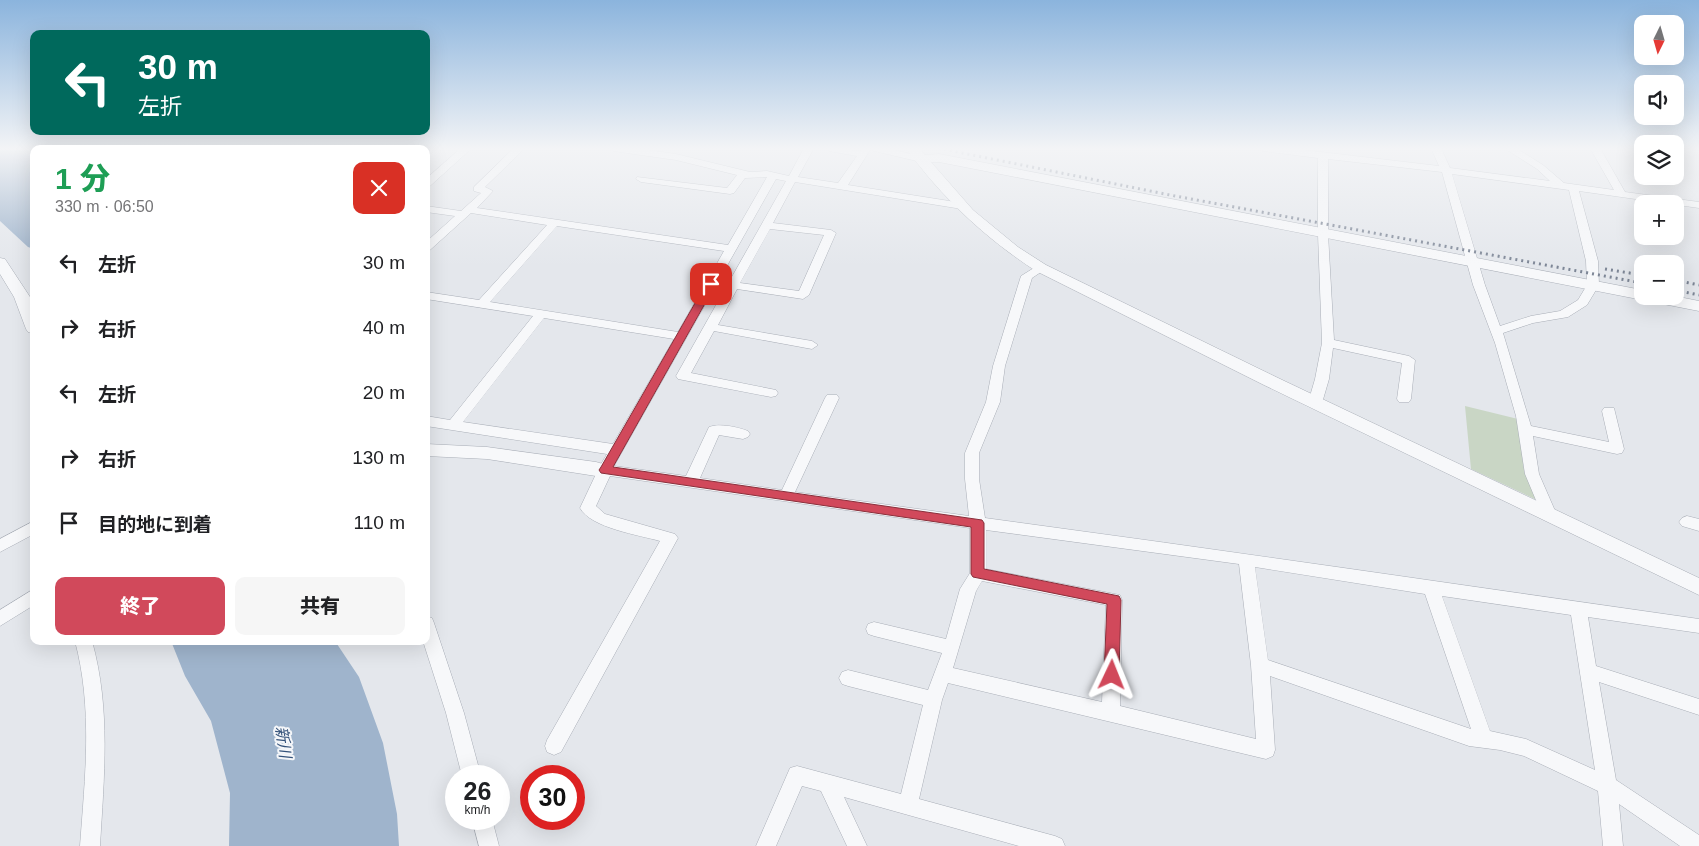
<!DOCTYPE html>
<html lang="ja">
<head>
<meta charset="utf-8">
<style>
	:root { --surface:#fff; --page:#f6f6f6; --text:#202124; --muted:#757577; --accent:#d1495b }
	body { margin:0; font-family:Arial,"Noto Sans JP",sans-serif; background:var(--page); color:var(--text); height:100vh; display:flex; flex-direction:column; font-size:19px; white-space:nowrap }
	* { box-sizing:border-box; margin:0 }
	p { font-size:16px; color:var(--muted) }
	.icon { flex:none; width:28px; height:28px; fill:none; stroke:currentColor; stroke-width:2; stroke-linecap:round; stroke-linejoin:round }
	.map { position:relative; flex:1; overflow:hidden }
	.side { position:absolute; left:30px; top:145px; width:400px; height:500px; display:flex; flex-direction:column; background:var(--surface); border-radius:10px; box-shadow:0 5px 20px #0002 }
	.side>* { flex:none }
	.banner { position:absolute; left:30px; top:30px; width:400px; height:105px; border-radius:10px; box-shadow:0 5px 20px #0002; background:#00695c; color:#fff; overflow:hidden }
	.needle { width:32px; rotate:185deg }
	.controls { position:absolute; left:1634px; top:15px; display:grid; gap:10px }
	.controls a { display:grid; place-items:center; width:50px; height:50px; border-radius:10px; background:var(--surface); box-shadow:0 5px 20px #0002; font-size:25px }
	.speed { position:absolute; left:445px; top:765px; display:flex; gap:10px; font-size:25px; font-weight:700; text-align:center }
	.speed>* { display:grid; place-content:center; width:65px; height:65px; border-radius:50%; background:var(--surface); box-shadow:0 5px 20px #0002; line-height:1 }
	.speed small { font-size:12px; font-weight:400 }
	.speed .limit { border:8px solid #d22; background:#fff; color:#111 }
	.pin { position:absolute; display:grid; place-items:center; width:42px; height:42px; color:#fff; margin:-21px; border-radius:10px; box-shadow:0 2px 8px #0006 }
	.me { position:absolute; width:55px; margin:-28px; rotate:2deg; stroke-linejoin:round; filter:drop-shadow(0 0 4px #0008) }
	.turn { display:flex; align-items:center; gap:18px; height:105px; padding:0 25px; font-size:22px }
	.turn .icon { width:65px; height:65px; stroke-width:2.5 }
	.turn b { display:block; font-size:35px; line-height:42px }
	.round { display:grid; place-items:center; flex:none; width:52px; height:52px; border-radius:10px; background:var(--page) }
	.headline { display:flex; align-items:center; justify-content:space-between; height:85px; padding:0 25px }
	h1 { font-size:30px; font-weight:800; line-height:38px; color:#1e9e55 }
	.primary-button { display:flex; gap:10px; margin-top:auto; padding:10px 25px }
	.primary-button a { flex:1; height:58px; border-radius:10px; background:var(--accent); color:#fff; font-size:20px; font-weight:800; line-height:58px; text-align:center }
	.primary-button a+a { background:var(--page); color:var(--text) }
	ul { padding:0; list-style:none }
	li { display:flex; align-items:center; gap:15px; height:65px; padding:0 25px }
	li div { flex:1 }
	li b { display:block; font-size:19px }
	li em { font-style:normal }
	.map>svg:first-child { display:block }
	.green { fill:#c9d6c5 }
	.water { fill:#9fb4cc }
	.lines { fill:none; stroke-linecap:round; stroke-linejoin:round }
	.minor-casing { stroke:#a9aeb7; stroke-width:1 }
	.tertiary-casing { stroke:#a9aeb7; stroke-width:1 }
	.minor { fill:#f7f8fa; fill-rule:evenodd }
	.tertiary { fill:#f7f8fa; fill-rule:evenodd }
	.rail { stroke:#7d8696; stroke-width:3; stroke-dasharray:2 4; stroke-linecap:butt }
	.route { fill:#d1495b; stroke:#882f3b }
	.labels { text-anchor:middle; stroke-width:4; stroke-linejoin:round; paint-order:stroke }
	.near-water-label { font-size:16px; font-style:italic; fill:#34527a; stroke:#f4f6f9 }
</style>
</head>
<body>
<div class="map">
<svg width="1699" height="846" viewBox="0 0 1699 846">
	<rect width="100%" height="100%" fill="#e4e7ec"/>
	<!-- green -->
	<path class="green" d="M1465 406 1518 419 1524 470 1537 500 1471 469Z"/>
	<!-- water -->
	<path class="water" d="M0 148H44L34 149V249L28 247 0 221Z
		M171 641H335L359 677 383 743 397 814 399 846H229L230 793 211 721 185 676Z"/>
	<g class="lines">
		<defs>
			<path id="minor" d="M202 148H212V149H202Z
				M275 148H285L274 149Z
				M330 148H340L329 149Z
				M342 148H352L341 149Z
				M461 148H472L430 186 426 187V179Z
				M514 148H525L485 187 493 191 477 208 728 245 767 177 745 178 734 193 730 194 641 182 636 179 637 177 727 188 737 175 676 160 613 151 608 148H633L676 154 750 172 767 171 789 176 804 148H814L798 177 838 183 857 156 829 151 828 148 860 151 862 148H885L924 157 926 159 921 162 870 150 848 185 962 203 967 206 962 209 795 182 773 223 831 230 836 233 809 295 803 299 737 289 718 325 812 341 818 345 812 349 714 331 691 373 776 390 778 393 776 396 771 397 678 379 676 376 786 181 776 179 614 466 686 476 709 427C720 423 737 427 748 431L750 434 748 437 743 439 719 435 700 478 782 490 825 398 827 395H837L839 398 795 492 969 516 965 479V453L986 402 993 366 1021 276 1037 266H1045L1047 268 1032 278 1005 366 1000 402 979 453V479L985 518C1223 550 1461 585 1699 619V633L1588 617 1596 666 1699 699V715L1599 682 1616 780 1699 835V846H1680L1619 804 1623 846H1603L1598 791 1524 756 1500 750 1469 746 1270 676 1275 750 1273 756 1266 759 948 683 942 700 919 799 1055 836 1062 839 1065 846H1019L844 797 867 846H847L821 791 802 786 776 846H756L790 768 797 766 901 794 923 705 848 686 842 684 839 678 842 672 848 670 928 690 942 653 874 636 868 634 866 629 868 624 874 622 946 639 960 589 970 573V528L610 476 596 506 605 514 675 534 678 538 561 752 554 755 547 752 545 746 547 740 660 541C639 535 591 528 580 508L596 474 591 473 589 469 591 465 601 464 607 454 426 426V416L450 420 533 316 426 299V292L479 300 547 225 471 213 430 250 426 251V242L455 216 426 212V206L461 211 481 193 474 191V187ZM557 226 724 251 678 332 490 302ZM770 229 824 235 799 291 740 283ZM544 318 674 339 613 444 463 422ZM986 530 1239 564 1251 665 1256 739 1120 706 1122 600 1120 595 986 569ZM1255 567 1425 594 1471 729 1268 660ZM982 581 1106 605 1102 702 953 668 976 591ZM1442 596 1571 615 1595 770 1526 739 1490 731Z
				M1258 148H1287L1439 166 1431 148H1441L1450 168 1550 181 1537 169 1504 148H1516L1543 165 1564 183 1614 190 1590 148H1600L1625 192 1699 202V208L1579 191 1598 261 1599 285 1587 305 1568 317 1533 323 1503 333 1531 426 1609 442 1602 411 1604 408H1614L1624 449 1622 453 1617 454 1533 436 1539 474 1556 513 1553 517 1548 519 1543 517 1525 474 1516 416 1495 343 1473 285 1442 172 1328 159V234L1334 340 1409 356 1415 360 1411 399 1409 402H1399L1397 399 1402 363 1333 348 1329 379 1322 403 1320 406H1310L1308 403 1315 379 1322 343 1318 234V158L1263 151ZM1452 174 1569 190 1586 261 1587 285 1578 300 1560 311 1531 316 1500 326 1485 285Z
				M1687 516 1699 519V531L1682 526 1679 522 1682 518Z
				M34 521V534L0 552V539Z
				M34 589V605L0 626V610Z
				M426 616 432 618 434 623 464 713 481 776H462L446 713 423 641H426Z
				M75 641H92C111 709 104 777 100 846H80C85 777 93 709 75 641Z
				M472 819H492L499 846H479Z"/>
			<path id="tertiary" d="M906 148H919L925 155 939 154 1642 290V296H1674L1699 301V311L939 162H931L973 210 1018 247 1046 265 1276 377 1699 578V595L1264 385 1036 271C985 238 941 197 906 148Z
				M0 258 5 259 30 297 34 308V334L28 332 26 329 14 297 0 274Z
				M426 444 487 447 596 462 603 464 605 469 603 474 596 476 487 459 426 456Z"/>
		</defs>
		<!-- minor casing -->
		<use href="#minor" class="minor-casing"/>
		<!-- tertiary casing -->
		<use href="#tertiary" class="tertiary-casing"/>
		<!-- minor -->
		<use href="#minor" class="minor"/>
		<!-- tertiary -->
		<use href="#tertiary" class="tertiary"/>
		<!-- rail -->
		<path class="rail" d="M938 148 1170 195 1642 283
			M1605 269 1642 275
			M1675 280 1699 285
			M1675 290 1699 295"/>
	</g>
	<!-- sky -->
	<linearGradient id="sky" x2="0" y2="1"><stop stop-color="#8bb4dd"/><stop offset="0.56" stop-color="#f3f4f6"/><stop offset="1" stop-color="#f3f4f6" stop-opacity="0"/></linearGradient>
	<rect width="1699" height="266" fill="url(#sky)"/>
	<!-- route -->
	<path class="route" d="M711 281 716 284 613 467 982 520 984 523V569L1119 596 1121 600 1119 675 1117 679 1112 681 1107 679 1104 675 1107 604 973 577 971 574V527L601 473 599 470 601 467 706 284Z"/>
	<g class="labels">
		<!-- near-water labels -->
		<g class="near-water-label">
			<text transform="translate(284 742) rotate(82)" y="6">新川</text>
		</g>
	</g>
</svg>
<div class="controls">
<a><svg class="needle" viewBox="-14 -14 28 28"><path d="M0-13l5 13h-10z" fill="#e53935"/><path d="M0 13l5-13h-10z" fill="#757577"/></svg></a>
<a><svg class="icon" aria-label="sound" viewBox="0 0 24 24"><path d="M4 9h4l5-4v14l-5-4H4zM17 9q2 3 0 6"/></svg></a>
<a><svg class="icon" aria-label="layers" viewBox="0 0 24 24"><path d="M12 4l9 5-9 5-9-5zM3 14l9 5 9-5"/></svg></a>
<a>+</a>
<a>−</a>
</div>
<div class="speed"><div>26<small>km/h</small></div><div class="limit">30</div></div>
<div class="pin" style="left:711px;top:284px;background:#d93025"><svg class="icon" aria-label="arrive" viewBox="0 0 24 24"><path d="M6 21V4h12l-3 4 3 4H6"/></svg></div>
<svg class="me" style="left:1112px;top:675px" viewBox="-20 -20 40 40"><path d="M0-17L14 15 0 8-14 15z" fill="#d1495b" stroke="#fff" stroke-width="4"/></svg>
<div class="banner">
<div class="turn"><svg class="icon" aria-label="left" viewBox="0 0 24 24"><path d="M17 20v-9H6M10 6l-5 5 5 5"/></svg><div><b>30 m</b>左折</div></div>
</div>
<section class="side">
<div class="headline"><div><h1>1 分</h1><p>330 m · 06:50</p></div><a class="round" style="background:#d93025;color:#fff"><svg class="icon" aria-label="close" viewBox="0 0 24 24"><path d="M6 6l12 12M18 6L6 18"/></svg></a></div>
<ul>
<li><svg class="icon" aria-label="left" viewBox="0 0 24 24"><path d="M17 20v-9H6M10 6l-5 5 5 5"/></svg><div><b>左折</b></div><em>30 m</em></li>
<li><svg class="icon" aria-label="right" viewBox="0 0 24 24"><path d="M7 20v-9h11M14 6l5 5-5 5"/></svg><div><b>右折</b></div><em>40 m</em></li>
<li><svg class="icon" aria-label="left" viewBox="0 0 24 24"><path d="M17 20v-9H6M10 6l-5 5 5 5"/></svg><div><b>左折</b></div><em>20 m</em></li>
<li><svg class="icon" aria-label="right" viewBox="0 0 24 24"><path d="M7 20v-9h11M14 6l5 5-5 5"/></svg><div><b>右折</b></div><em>130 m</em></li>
<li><svg class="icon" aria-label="arrive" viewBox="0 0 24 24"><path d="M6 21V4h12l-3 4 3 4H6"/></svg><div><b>目的地に到着</b></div><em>110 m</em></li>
</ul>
<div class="primary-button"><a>終了</a><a>共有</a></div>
</section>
</div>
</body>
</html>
